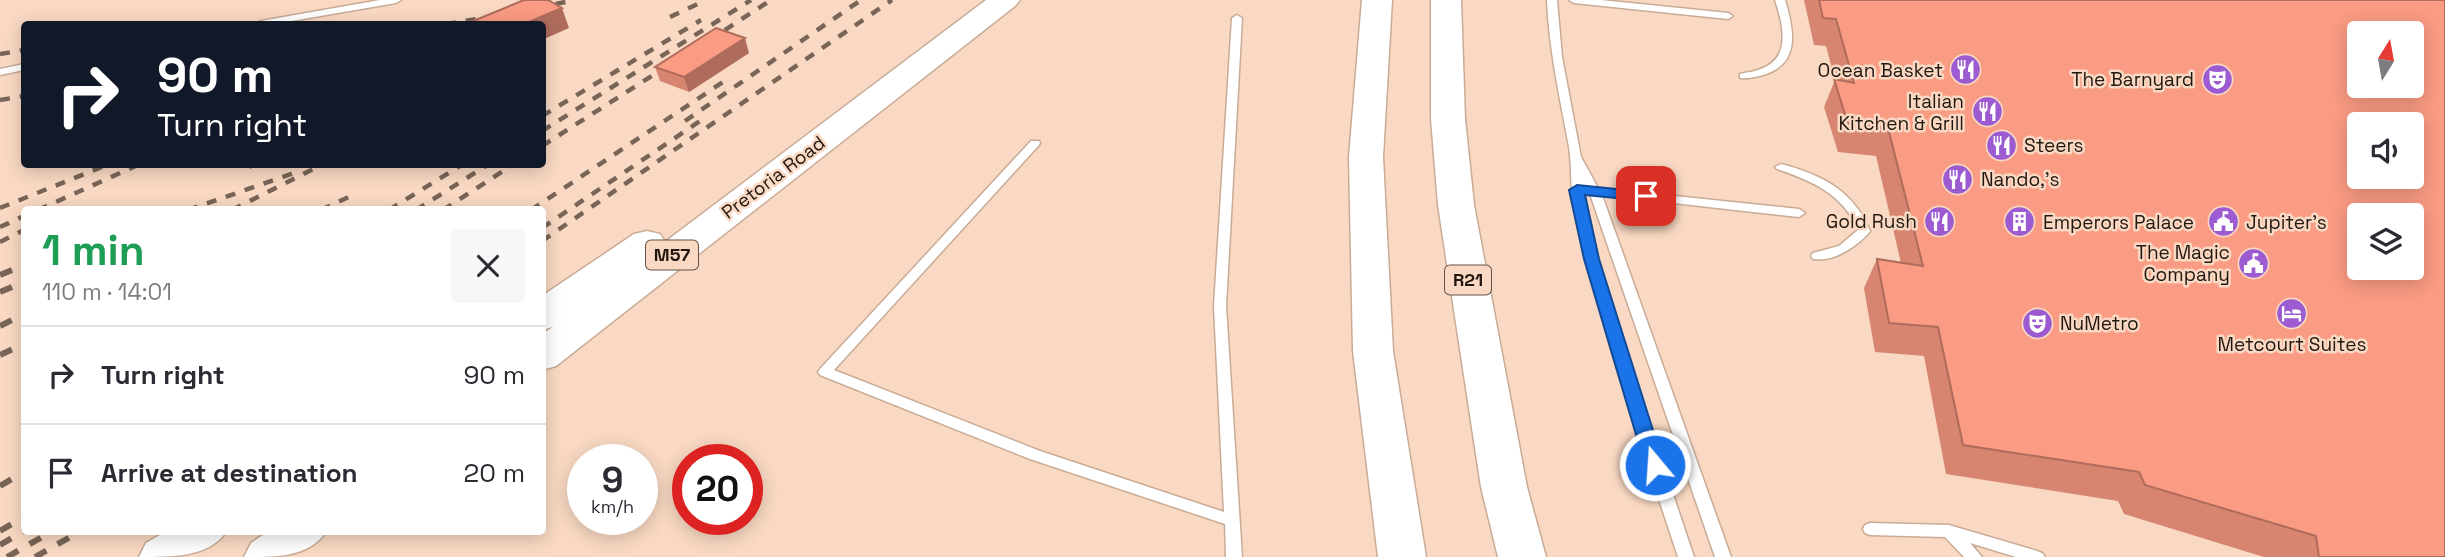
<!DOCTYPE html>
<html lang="en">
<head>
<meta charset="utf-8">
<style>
	:root { --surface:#fff; --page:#f7f7f7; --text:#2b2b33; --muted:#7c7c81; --line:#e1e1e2 }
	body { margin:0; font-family:"Space Grotesk",sans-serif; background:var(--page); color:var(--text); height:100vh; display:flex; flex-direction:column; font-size:26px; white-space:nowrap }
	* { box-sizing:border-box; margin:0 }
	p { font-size:23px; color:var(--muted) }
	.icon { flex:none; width:38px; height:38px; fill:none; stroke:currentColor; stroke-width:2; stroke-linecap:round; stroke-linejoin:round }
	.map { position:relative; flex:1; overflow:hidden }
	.drawer { position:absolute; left:21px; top:206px; width:525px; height:329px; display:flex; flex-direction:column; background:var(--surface); border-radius:7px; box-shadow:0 4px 18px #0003 }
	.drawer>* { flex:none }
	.guide { position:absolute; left:21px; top:21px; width:525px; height:147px; border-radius:7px; box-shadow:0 4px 18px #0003; background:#111827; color:#fff; overflow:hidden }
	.needle { width:46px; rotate:11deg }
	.fabs { position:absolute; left:2347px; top:21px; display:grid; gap:14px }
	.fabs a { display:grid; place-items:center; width:77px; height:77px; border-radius:7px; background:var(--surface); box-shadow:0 4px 18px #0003; font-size:35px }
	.speed { position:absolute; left:567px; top:444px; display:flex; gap:14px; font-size:35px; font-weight:700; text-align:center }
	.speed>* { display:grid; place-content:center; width:91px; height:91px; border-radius:50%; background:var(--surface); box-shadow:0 4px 18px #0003; line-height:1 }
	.speed small { font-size:18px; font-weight:400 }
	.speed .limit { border:10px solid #d22; background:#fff; color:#111 }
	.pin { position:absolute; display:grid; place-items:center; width:60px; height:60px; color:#fff; margin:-30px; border-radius:14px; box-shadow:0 4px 10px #0006 }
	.me { position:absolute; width:77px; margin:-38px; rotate:342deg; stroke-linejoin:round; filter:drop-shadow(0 0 5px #0008) }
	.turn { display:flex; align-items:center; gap:24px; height:147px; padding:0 21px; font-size:32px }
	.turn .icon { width:91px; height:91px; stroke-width:2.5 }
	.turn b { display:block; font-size:49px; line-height:60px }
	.round { display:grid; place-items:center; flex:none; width:74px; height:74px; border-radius:7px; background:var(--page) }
	.head { display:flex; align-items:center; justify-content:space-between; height:119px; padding:0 21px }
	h1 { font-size:42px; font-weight:700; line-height:52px; color:#1e9e55 }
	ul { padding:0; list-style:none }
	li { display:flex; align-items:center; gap:21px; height:98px; padding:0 21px; border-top:2px solid var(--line) }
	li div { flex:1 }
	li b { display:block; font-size:26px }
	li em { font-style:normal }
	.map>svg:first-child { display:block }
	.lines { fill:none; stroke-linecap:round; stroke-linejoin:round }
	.lane-casing { stroke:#c9ab96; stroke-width:3 }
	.primary-casing { stroke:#c9ab96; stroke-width:3 }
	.highway-casing { stroke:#c9ab96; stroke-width:3 }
	.lane { fill:#fff; fill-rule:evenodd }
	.primary { fill:#fff; fill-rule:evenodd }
	.highway { fill:#fff; fill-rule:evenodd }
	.rail-far1 { stroke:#786557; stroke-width:4.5; stroke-dasharray:10 10; stroke-linecap:butt }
	.rail { stroke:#786557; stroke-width:6; stroke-dasharray:13 13; stroke-linecap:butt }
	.wall { fill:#d78571 }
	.shaded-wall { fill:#af6c5c }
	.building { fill:#fa9b83; stroke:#af6c5c; stroke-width:2; fill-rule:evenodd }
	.route { fill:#1a73e8; stroke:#114b97; stroke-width:2 }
	.labels { text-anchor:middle; stroke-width:5; stroke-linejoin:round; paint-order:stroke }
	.shield { fill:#f9d9c3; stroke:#625145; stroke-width:2 }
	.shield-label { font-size:18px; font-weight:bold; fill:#22170f }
	.poi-label { font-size:19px; fill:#22170f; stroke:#f9d9c3; text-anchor:end }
	.street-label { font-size:19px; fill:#22170f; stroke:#f9d9c3 }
</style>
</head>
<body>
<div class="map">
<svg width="2445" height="557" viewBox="0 0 2445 557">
	<rect width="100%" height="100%" fill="#f9d9c3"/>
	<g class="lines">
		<defs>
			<path id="lane" d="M380 0H401L396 3 274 24H256L261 21Z
				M1547 0H1557L1562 57 1581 157 1598 188 1799 209 1805 213 1799 217 1602 195 1731 557H1715L1590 194 1584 192 1596 250 1621 339 1694 557H1678C1640 441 1599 325 1574 205 1570 186 1572 166 1569 147 1560 98 1549 50 1547 0Z
				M1569 0H1601L1728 13 1733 16 1728 19 1574 3Z
				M1775 0H1785C1794 30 1801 64 1763 75 1755 77 1748 79 1740 78V74C1749 72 1759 71 1767 66 1791 53 1782 21 1775 0Z
				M1237 15 1242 18 1226 306 1242 557H1226L1225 524 1030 459 820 375 818 372 820 369 1031 141H1039L1040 143 1039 145 834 370 1040 451 1224 512 1214 306 1232 18Z
				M24 64V70L0 75V69Z
				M1781 164C1822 175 1853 190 1870 231L1868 234C1854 248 1834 262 1813 259L1811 256 1813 253 1839 246 1858 230C1843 194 1812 181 1777 169L1775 167Z
				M1870 523 1949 525 2037 551 2042 553 2045 557H2016L1970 543 1982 557H1964L1945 537 1870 535 1865 533 1863 529 1865 525Z"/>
			<path id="primary" d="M986 0H1020L1015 6 556 366 542 370V334L553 327 542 330V296L634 234 647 231 660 234 665 242Z
				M165 532H226C209 557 173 557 139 557L146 543Z
				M267 532H326C308 557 279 557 244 557L251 543Z"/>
			<path id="highway" d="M1362 0H1392L1383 157 1393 351 1426 557H1378L1353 351 1349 157Z
				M1431 0H1461L1465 119 1474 205 1527 487 1546 557H1498L1481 487 1438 205 1431 119Z"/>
		</defs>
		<!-- lane casing -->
		<use href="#lane" class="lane-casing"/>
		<!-- primary casing -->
		<use href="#primary" class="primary-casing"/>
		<!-- highway casing -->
		<use href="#highway" class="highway-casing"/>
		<!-- lane -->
		<use href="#lane" class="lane"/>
		<!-- primary -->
		<use href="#primary" class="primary"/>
		<!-- highway -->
		<use href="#highway" class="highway"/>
		<!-- rail-far1 -->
		<path class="rail-far1" d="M536 8 575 0
			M670 17 706 0
			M446 24 501 15
			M708 41 771 0
			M0 54 24 50
			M0 100 24 96
			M542 116 701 20
			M685 121 861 0
			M542 131 751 0
			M542 146 672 63
			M0 208 109 164
			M38 210 140 164
			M188 210 294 173
			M232 210 323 164
			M321 210 357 193
			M389 210 463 164
			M416 210 489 164
			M443 210 514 164
			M531 210 723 82
			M0 227 24 216
			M542 228 703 119
			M542 241 892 0
			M0 242 24 230"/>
		<!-- rail -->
		<path class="rail" d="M0 275 24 265
			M0 292 24 282
			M0 326 24 314
			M0 355 24 344
			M0 486 24 472
			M0 531 24 517
			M0 545 24 531
			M7 557 51 532
			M35 557 79 532"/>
	</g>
	<!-- wall -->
	<path class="wall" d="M1804 0H2445V557H2264L2124 514 2118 501 1946 474 1924 356 1875 352 1864 288 1877 259 1901 263 1876 156 1838 152 1824 107 1835 80 1826 46 1814 45Z
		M749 53 689 92 660 81 655 67Z"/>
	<!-- shaded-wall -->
	<path class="shaded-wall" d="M562 8 569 28 542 40V24H524Z
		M745 38 749 53 689 92 684 77Z
		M247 164H260L250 169Z"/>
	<!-- building -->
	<path class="building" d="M524 0H548L562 8 524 24H466Z
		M1819 0H2445V557H2319L2316 536 2145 485 2139 472 1963 445 1938 327 1889 323 1877 259 1923 266 1888 128 1848 124 1834 79 1854 83 1836 19 1823 18ZM2359 33H2412V86H2359ZM2359 124H2412V177H2359ZM2359 215H2412V268H2359Z
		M716 28 745 38 684 77 655 67Z"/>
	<!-- route -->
	<path class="route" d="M1577 185 1646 192 1653 196 1646 201 1585 195 1599 259 1664 465 1661 470H1648L1645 465 1584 259 1569 190Z"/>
	<!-- icons -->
	<defs>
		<symbol id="restaurant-disc" viewBox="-11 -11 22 22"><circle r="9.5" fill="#9d5bd1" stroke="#f9d9c3"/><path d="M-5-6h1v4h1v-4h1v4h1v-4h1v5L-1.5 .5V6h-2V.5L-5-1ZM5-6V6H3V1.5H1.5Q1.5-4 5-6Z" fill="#fff"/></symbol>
		<symbol id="theatre-disc" viewBox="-11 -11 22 22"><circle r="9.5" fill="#9d5bd1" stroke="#f9d9c3"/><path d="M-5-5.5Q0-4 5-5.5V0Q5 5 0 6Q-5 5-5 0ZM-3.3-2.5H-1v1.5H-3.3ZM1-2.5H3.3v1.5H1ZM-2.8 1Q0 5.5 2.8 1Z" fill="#fff"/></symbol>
		<symbol id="building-disc" viewBox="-11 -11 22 22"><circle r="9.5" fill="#9d5bd1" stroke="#f9d9c3"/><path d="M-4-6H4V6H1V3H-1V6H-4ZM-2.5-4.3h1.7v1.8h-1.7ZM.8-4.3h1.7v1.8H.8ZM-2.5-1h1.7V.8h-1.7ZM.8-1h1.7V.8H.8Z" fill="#fff"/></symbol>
		<symbol id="civic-disc" viewBox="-11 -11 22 22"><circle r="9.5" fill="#9d5bd1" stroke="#f9d9c3"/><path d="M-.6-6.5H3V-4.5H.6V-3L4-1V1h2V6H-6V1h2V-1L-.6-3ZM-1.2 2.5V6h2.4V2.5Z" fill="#fff"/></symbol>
		<symbol id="hotel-disc" viewBox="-11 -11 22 22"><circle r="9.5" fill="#9d5bd1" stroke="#f9d9c3"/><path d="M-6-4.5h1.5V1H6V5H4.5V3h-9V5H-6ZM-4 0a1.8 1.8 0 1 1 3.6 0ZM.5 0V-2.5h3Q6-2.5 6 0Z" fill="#fff"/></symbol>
	</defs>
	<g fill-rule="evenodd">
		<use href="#restaurant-disc" x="1948" y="52" width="35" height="35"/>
		<use href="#theatre-disc" x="2200" y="62" width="35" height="35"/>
		<use href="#restaurant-disc" x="1970" y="94" width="35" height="35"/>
		<use href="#restaurant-disc" x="1984" y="128" width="35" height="35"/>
		<use href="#restaurant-disc" x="1940" y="162" width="35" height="35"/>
		<use href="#restaurant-disc" x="1922" y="204" width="35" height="35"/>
		<use href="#building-disc" x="2002" y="204" width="35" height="35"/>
		<use href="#civic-disc" x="2206" y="204" width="35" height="35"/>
		<use href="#civic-disc" x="2236" y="246" width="35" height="35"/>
		<use href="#hotel-disc" x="2274" y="296" width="35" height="35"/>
		<use href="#theatre-disc" x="2020" y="306" width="35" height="35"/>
	</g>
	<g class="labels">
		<!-- shield labels -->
		<g class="shield">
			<rect x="646" y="240.5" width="52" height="29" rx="5"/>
			<rect x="1445" y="265.5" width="46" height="29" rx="5"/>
		</g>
		<g class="shield-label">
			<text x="672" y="261">M57</text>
			<text x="1468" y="286">R21</text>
		</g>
		<!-- poi labels -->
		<g class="poi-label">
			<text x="1943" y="77">Ocean Basket</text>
			<text x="2194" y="86">The Barnyard</text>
			<text x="1964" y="108">Italian<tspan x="1964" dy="22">Kitchen &amp; Grill</tspan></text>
			<text x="2024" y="152" text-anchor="start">Steers</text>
			<text x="1981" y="186" text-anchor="start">Nando,'s</text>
			<text x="1917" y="228">Gold Rush</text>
			<text x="2043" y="229" text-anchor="start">Emperors Palace</text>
			<text x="2246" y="229" text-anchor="start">Jupiter's</text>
			<text x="2230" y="259">The Magic<tspan x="2230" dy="22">Company</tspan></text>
			<text x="2060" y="330" text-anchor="start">NuMetro</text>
			<text x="2292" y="351" text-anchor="middle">Metcourt Suites</text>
		</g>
		<!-- street labels -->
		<g class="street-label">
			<text transform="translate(773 177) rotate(-37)" y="7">Pretoria Road</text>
		</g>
	</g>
</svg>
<div class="fabs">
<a><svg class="needle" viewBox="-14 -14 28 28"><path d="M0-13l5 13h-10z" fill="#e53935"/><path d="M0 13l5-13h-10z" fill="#7c7c81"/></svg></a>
<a><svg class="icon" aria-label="sound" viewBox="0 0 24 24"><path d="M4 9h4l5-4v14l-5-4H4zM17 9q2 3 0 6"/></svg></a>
<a><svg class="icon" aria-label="layers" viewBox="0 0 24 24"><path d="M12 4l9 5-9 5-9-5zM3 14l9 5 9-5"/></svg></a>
</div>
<div class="speed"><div>9<small>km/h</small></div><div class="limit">20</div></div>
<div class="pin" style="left:1646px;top:196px;background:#d93025"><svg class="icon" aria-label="arrive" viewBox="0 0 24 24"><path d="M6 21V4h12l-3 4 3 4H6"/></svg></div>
<svg class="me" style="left:1655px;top:465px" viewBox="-20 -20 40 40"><circle r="17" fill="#1a73e8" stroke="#fff" stroke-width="3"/><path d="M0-11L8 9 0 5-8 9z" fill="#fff"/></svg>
<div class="guide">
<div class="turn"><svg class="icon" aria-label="right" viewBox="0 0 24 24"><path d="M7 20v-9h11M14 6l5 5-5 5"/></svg><div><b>90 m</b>Turn right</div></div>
</div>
<section class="drawer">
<div class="head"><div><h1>1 min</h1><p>110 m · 14:01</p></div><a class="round"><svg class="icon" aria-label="close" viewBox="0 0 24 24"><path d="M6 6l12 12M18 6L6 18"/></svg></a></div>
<ul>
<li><svg class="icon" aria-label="right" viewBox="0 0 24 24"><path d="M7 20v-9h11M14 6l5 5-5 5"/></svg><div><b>Turn right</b></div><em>90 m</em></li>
<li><svg class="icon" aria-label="arrive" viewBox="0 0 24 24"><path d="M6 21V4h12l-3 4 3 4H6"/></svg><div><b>Arrive at destination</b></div><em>20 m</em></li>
</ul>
</section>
</div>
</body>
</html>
